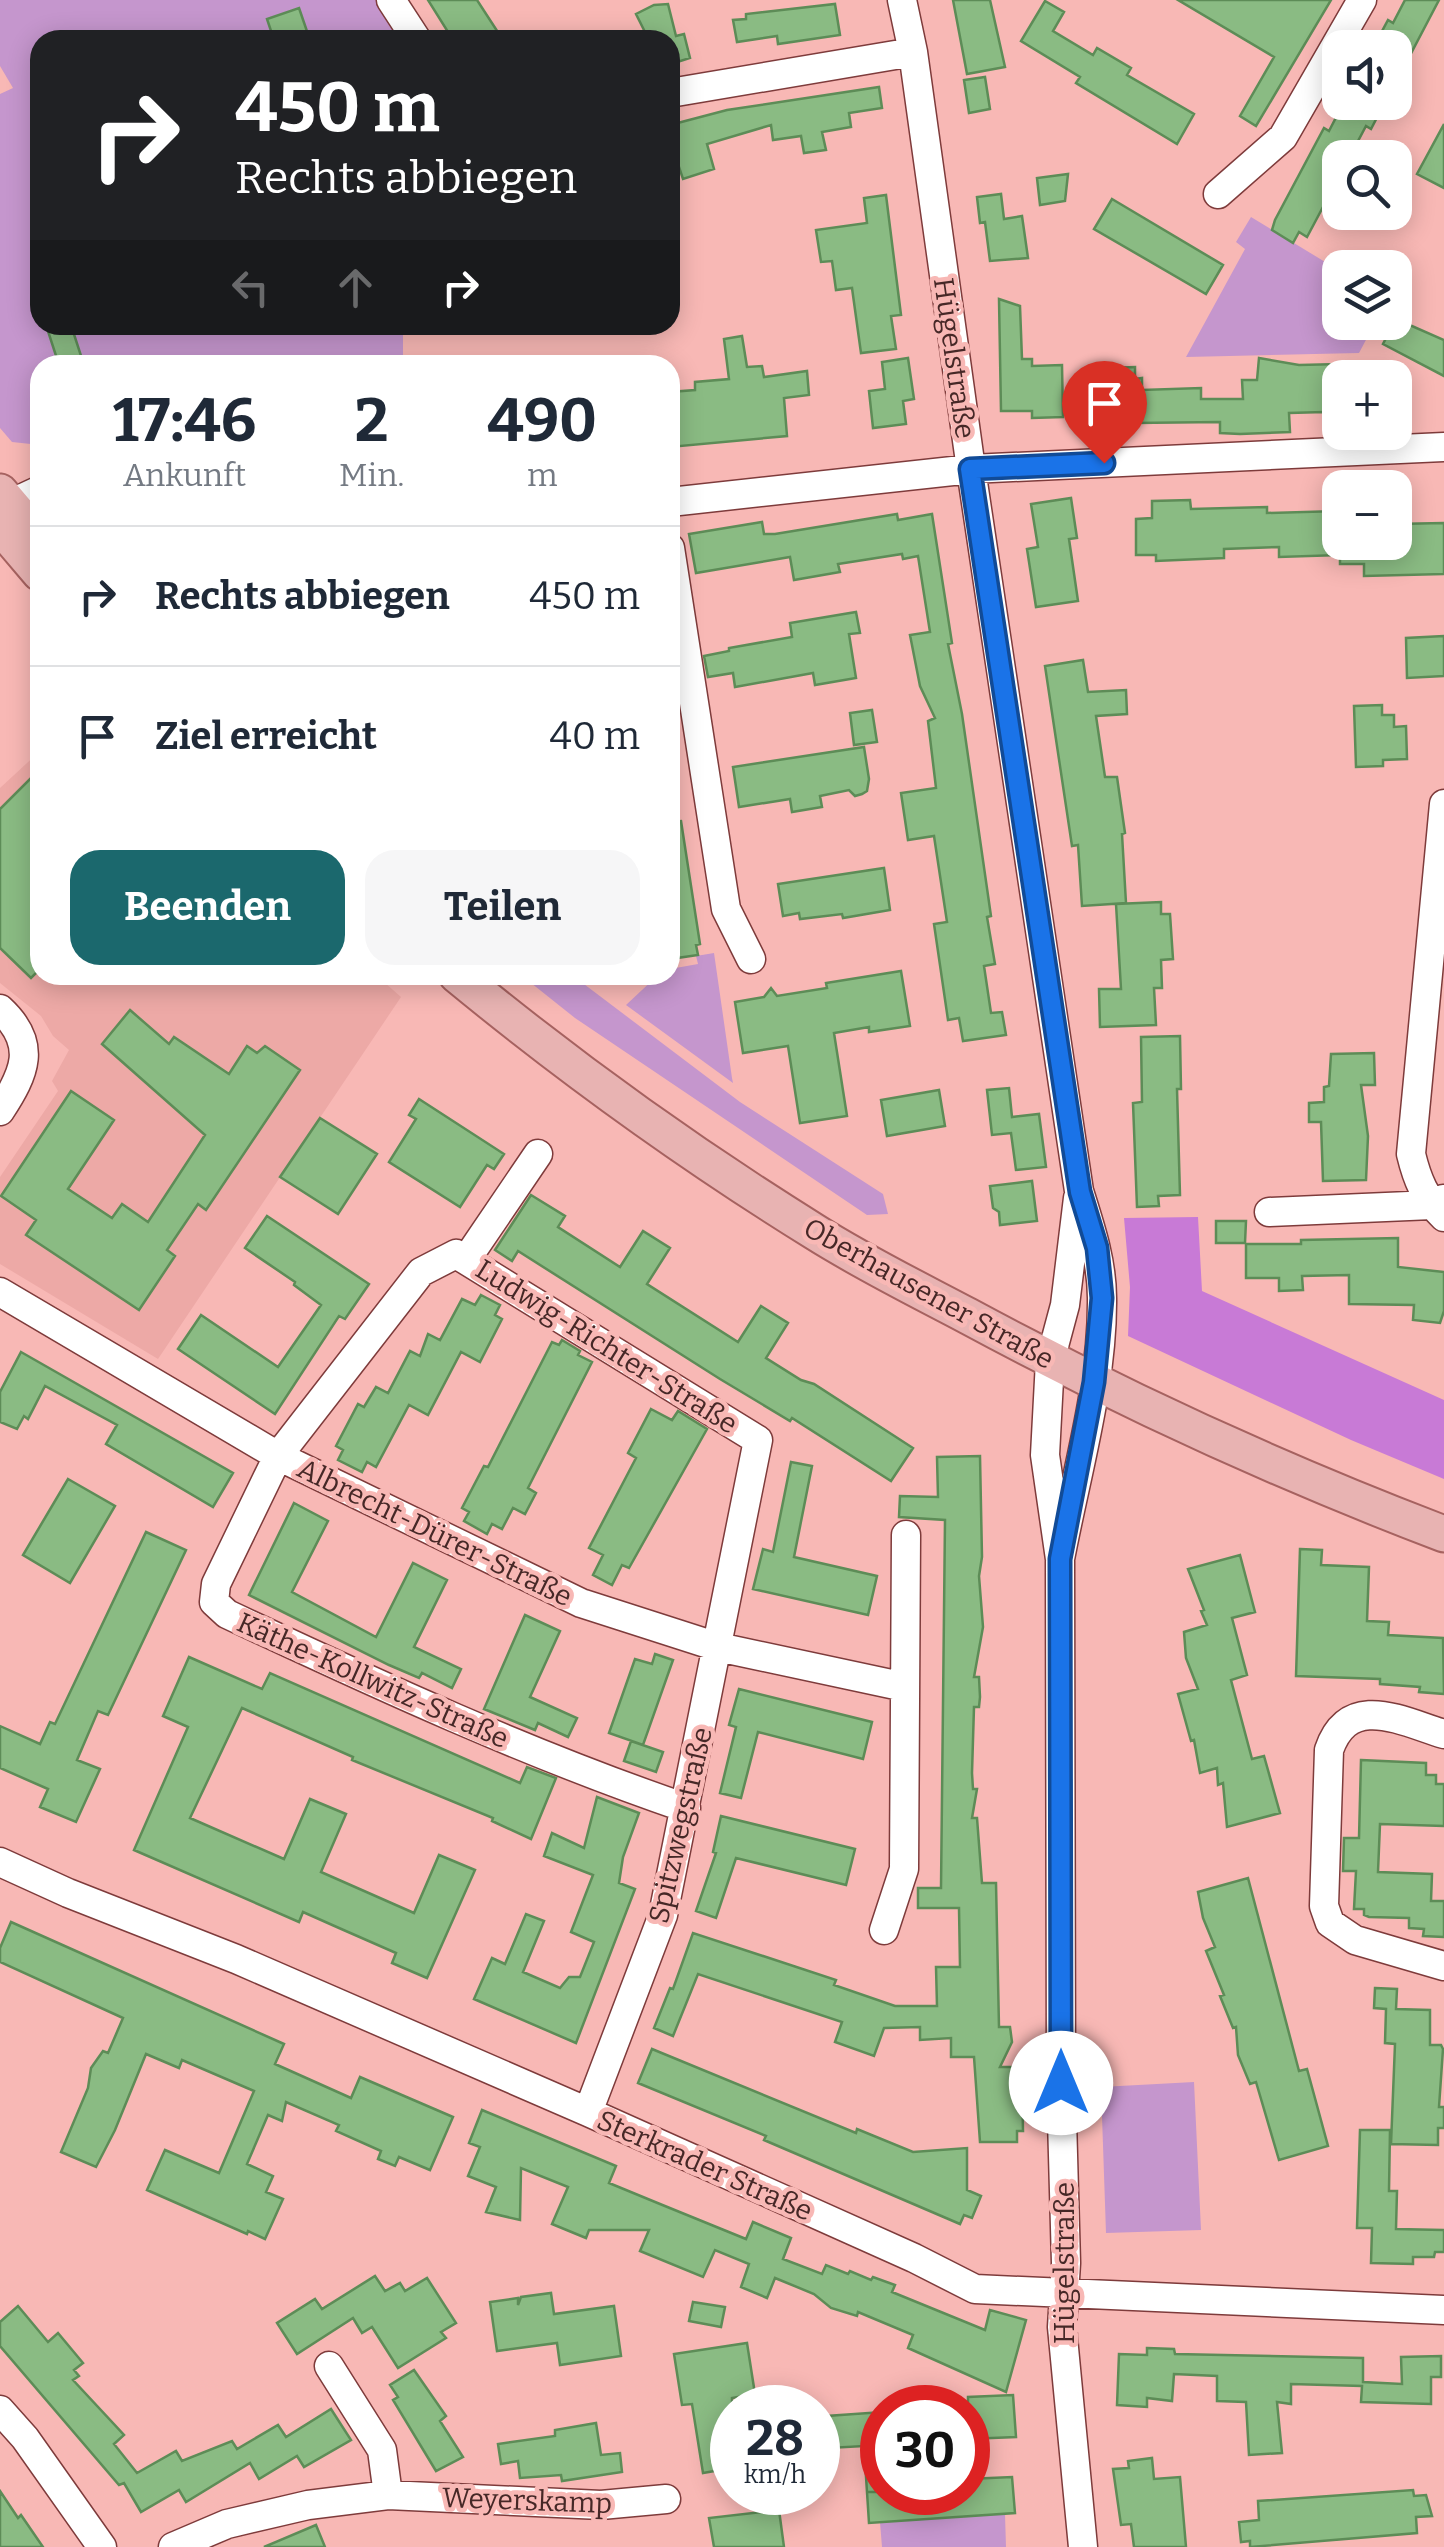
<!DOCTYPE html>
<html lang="de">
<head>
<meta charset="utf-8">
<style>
	:root { --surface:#fff; --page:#f6f6f7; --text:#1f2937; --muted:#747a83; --line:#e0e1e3; --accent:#1b686d }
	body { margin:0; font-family:Bitter,serif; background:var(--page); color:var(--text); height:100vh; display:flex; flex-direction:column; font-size:38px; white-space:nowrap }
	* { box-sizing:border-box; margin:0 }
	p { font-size:32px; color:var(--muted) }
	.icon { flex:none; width:55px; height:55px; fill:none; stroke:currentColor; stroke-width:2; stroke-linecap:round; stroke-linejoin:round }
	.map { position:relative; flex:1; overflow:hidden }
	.details { position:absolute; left:30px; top:355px; width:650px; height:630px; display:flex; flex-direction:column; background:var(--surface); border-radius:30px; box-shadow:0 5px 25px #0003 }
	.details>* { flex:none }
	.top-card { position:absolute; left:30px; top:30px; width:650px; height:305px; border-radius:30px; box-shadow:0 5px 25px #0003; background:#202124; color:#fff; overflow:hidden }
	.tools { position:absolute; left:1322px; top:30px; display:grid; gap:20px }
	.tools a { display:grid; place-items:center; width:90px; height:90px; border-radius:20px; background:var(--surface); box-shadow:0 5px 25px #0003; font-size:50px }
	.speed { position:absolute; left:710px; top:2385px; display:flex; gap:20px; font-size:50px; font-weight:700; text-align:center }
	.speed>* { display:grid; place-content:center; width:130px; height:130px; border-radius:50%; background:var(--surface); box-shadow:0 5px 25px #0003; line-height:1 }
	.speed small { font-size:25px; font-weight:400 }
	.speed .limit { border:15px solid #d22; background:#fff; color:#111 }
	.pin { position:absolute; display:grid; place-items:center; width:85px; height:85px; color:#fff; margin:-102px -42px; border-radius:50% 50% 50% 0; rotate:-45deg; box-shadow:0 0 10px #0007 }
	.pin .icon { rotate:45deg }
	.me { position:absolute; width:110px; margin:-55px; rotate:0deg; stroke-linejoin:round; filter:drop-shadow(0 0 8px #0008) }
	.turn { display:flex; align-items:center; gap:35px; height:210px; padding:0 40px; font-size:45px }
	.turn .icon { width:130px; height:130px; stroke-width:2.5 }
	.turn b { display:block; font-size:70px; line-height:85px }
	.lanes { display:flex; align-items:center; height:95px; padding:0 40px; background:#0003; justify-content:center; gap:50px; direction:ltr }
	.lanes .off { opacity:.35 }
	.eta { display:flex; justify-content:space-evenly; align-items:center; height:170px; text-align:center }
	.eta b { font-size:60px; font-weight:700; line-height:70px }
	.button { display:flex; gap:20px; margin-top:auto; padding:20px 40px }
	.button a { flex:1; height:115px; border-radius:30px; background:var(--accent); color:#fff; font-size:40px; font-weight:700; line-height:115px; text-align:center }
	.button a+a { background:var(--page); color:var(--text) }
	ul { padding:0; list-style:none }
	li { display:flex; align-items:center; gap:30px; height:140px; padding:0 40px; border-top:2px solid var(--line) }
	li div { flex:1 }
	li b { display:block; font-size:38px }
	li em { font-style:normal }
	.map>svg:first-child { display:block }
	.built { fill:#eda9a6 }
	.green { fill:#c596cd }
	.forest { fill:#c87ad6 }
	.building { fill:#8abb83; stroke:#5d8c57; stroke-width:2.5 }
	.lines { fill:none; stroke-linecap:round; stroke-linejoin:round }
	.minor-casing { stroke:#7e3b3b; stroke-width:31 }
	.major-casing { stroke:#a66260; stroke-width:39 }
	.minor { stroke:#fff; stroke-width:28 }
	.major { stroke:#e8b3b2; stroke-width:35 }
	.route-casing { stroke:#114b97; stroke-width:25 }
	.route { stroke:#1a73e8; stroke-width:18 }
	.labels { text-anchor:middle; stroke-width:9; stroke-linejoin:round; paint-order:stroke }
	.street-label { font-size:28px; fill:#462827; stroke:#f8b8b5 }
</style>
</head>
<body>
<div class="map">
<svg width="1444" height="2547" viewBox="0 0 1444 2547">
	<rect width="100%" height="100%" fill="#f8b8b5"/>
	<!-- built -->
	<path class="built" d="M40 751V975H376L401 997 158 1359 0 1264V1177L58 1091 52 1081 69 1050 53 1036 41 1016 0 983V788Z"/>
	<!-- green -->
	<path class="green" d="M0 0H379L405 40H40V325H410L403 328V365H329L325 357 305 365H40V445L12 442 0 428V94L13 88 0 66Z
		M1251 217 1340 271V322L1375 323 1359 353 1186 357 1245 249 1236 242Z
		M714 953 732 1078 733 1083 626 1005 658 975H670V969L698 964 696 956Z
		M521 975H572L740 1102 883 1194 888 1214 867 1215 575 1018Z
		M1194 2082 1201 2230 1106 2233 1101 2087Z
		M1005 2514 1006 2547H882L880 2522Z"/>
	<!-- forest -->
	<path class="forest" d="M1198 1217 1202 1291 1444 1400V1479L1351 1440 1128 1336 1130 1287 1124 1218Z"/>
	<!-- building -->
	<path class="building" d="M428 0H477L503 40H453Z
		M953 0H990L1005 67 967 74Z
		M1178 0H1331L1256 126 1240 116 1274 57Z
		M1405 0H1439L1395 84V48H1373L1388 20 1393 23Z
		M1045 1 1064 12 1053 31 1093 55 1097 48 1131 68 1127 75 1194 114 1177 144 1076 83 1080 77 1021 41Z
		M668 4 676 36 684 34 690 58 671 64 670 40H649L636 14 654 5Z
		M835 4 840 35 778 44 777 36 737 42 733 20 746 19V14Z
		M299 8 310 40H274L267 19Z
		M985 77 990 109 969 113 964 80Z
		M879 87 882 108 849 113 851 127 822 132 826 150 804 153 801 136 773 140 771 125 707 144 714 169 683 179 677 161 670 163V125L727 110Z
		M1344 102H1385L1371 129 1366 126 1349 158H1340V175L1307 237 1299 232 1293 243 1272 230 1275 220 1324 128 1329 131Z
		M1444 124V188L1417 174Z
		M1068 174 1065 201 1040 205 1037 178Z
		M1001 194 1004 219 1022 216 1028 258 990 261 985 222 980 223 977 197Z
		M886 195 901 315 891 316 896 349 861 353 852 288 836 290 832 261 821 262 816 230 867 223 864 198Z
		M1112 199 1223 265 1206 294 1094 229Z
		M999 299 1020 306 1022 359H1032V366L1062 365 1063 417 1032 418V411H1001Z
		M1396 319 1444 340V376L1383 344Z
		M46 325H71L84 365H59Z
		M742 336 747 367 762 366 764 377 807 371 809 395 784 398 787 436 670 447V392L695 390V382L729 379 724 339Z
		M908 358 914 399 903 401 906 424 873 428 869 391 885 389 882 362Z
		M1259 358 1299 365 1340 364V407L1330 418 1324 412 1289 413 1290 432 1240 434 1220 433V422L1134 423V407L1110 408 1109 368 1135 367V379L1142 378V390L1201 388V399H1243L1242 380H1257Z
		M1071 498 1077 538 1069 539 1078 601 1036 607 1027 549 1038 547 1031 504Z
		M1190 500 1191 509 1267 507V513L1338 511 1340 542H1395V524L1444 523V574L1364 576V564H1340V555L1279 557V547L1224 549V558L1156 561V555H1136V519L1152 518V501Z
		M897 514 898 520 932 514 952 643 948 644 962 714 991 916 987 917 995 964 984 966 991 1013 1002 1012 1006 1035 963 1041 959 1018 948 1020 934 924 947 922 934 836 908 840 901 793 936 788 928 721 935 718 920 686 910 635 930 632 918 556 903 559 902 554 838 564 840 572 794 580 790 557 696 573 689 534 762 522 764 534H775Z
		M856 612 860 633 849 634 856 678 815 685 813 673 735 687 733 673 708 677 704 656 729 651V648L792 637 790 623Z
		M1444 636V676L1407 678 1406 638Z
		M1083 660 1088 692 1126 690 1127 714 1096 716 1105 777H1117L1125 833 1122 834 1126 903 1082 906 1078 845 1072 846 1045 666Z
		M1382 705V715H1394V727L1406 726 1407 759 1383 760V766L1356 767 1354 706Z
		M872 710 877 742 854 745 850 713Z
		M864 747 869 779 867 791 862 794 855 796 849 790 820 796 822 807 792 812 790 799 739 807 733 767Z
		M40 769V969L31 978 0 948V809Z
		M681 821 700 944 696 945 698 955 677 958 675 948 670 949V822Z
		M884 868 890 910 843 918 842 914 800 919 799 913 783 916 778 884Z
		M1161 902V914H1170L1173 959 1161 960 1162 988H1154L1156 1025 1100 1027 1099 989H1121L1116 904Z
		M901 971 910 1026 869 1032V1027L834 1033 847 1116 800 1123 788 1046 743 1053 735 1002 764 997 771 988 777 996 827 988 826 983Z
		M130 1010 169 1044 174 1037 229 1074 247 1046 257 1053 265 1046 300 1070 206 1210 198 1204 167 1250 175 1256 139 1310 26 1235 36 1220 1 1196 71 1091 114 1120 68 1189 112 1218 122 1204 148 1222 205 1135 102 1044Z
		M1180 1036 1181 1089H1177L1180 1195 1158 1196 1159 1206 1137 1207 1133 1103 1142 1102 1141 1037Z
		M1374 1053 1375 1085H1361L1368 1136 1366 1180 1323 1181 1321 1122H1309V1103L1324 1102V1087L1329 1086 1331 1054Z
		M1009 1088 1012 1117 1039 1114 1046 1167 1016 1170 1011 1133 992 1135 987 1090Z
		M939 1090 945 1126 887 1136 881 1100Z
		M419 1099 504 1154 494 1169 487 1165 460 1207 389 1162 416 1119 409 1115Z
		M320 1118 377 1154 338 1214 280 1177Z
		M1032 1181 1037 1221 1000 1225 999 1212 993 1208 990 1186Z
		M531 1195 565 1216 558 1227 620 1267 643 1231 670 1248 647 1284 738 1342 761 1306 788 1323 766 1358 801 1380 814 1384 913 1448 891 1481 792 1418 790 1421 720 1379 518 1251 512 1261 495 1250Z
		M267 1216 369 1284 345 1319 339 1316 275 1414 178 1349 201 1315 278 1367 321 1305 294 1285 295 1282 245 1248Z
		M1216 1221H1246L1245 1243H1216Z
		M1398 1238V1267L1444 1272V1311L1440 1323 1413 1320 1414 1305 1349 1304V1275L1302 1276 1303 1290 1279 1291V1278H1246V1244H1301V1240Z
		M481 1295 500 1305 495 1315 502 1319 480 1362 461 1352 428 1415 409 1405 376 1467 367 1462 362 1472 338 1460 343 1450 336 1446 358 1404 364 1407 376 1387 388 1393 410 1351 420 1356 428 1334 440 1340 462 1299 475 1305Z
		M562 1340 580 1351 578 1355 592 1362 528 1488 536 1493 525 1514 513 1508 502 1529 492 1524 487 1534 464 1521 469 1512 462 1508 484 1466 488 1467 552 1342 559 1345Z
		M21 1352 233 1473 213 1507 106 1444 117 1425 45 1386 28 1419 24 1416 17 1429 0 1422V1392Z
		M651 1409 672 1420 678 1411 707 1429 629 1568 622 1565 612 1585 593 1575 603 1555 589 1548 636 1458 628 1453Z
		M980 1456 982 1557 979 1576 983 1627 974 1677H979L980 1697 979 1707H974L972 1773 973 1789H977L972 1818H977L982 1883H996L999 2027H1010L1012 2042 1000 2067H1016V2078H1022L1023 2131H1017V2142H980L974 2057H951V2038L920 2040V2027L884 2028 874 2056 835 2042 842 2022 698 1974 673 2036 654 2028 670 1988 673 1989 693 1933 836 1980 834 1985 895 2006H937L936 1967H960L959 1908H918V1888H941L945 1520 899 1517 900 1496 938 1497 937 1457Z
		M791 1462 812 1466 794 1557 877 1576 868 1615 753 1589 763 1549 773 1552Z
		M68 1479 115 1506 70 1583 23 1555Z
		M294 1503 328 1521 292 1592 376 1637 413 1563 447 1580 414 1647 461 1669 452 1688 422 1673 419 1678 389 1665 249 1595Z
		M146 1532 186 1550 108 1715 98 1711 77 1760 100 1769 76 1822 40 1807 48 1789 0 1768V1726L40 1744 50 1722 55 1724Z
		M1300 1549 1322 1550 1321 1565 1369 1567 1367 1621 1389 1622 1388 1635 1443 1638 1444 1694 1419 1692 1420 1687 1380 1684V1679L1296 1676Z
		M1240 1555 1255 1612 1232 1618 1247 1675 1231 1680 1252 1759 1264 1756 1280 1813 1227 1827 1223 1783 1218 1785 1217 1768 1200 1773 1194 1740 1191 1741 1178 1694 1198 1689 1186 1658 1184 1632 1207 1625 1201 1611 1204 1610 1188 1569Z
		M525 1615 560 1631 530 1697 577 1718 568 1737 538 1723 535 1730 484 1709Z
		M655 1654 673 1660 643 1745 609 1733 635 1659 652 1664Z
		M189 1657 262 1689 270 1673 520 1783 527 1767 556 1778 531 1839 492 1821 493 1818 352 1760 353 1757 242 1708 190 1818 284 1859 310 1799 346 1814 321 1872 414 1913 439 1855 475 1870 427 1978 392 1963 396 1953 339 1928 303 1912 299 1922 134 1850 188 1727 163 1716Z
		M739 1689 872 1722 863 1759 758 1732 741 1798 720 1793 736 1727 729 1725Z
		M631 1741 663 1752 656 1772 624 1761Z
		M1361 1760 1426 1763V1775H1436V1784H1444V1826L1380 1824 1378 1872 1432 1874 1431 1901H1444V1937L1423 1936 1424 1929 1409 1928V1918L1369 1917 1364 1915V1909H1354L1356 1871H1343L1344 1838H1359Z
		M597 1797 639 1813 623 1857 619 1883 635 1889 576 2043 474 1999 492 1958 505 1964 526 1914 544 1921 523 1972 560 1988 569 1977H580L594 1942 571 1932 593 1875 544 1856 552 1833 584 1848Z
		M721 1816 855 1849 846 1885 736 1858 716 1918 696 1911 716 1853 713 1852Z
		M1248 1878 1299 2071 1307 2069 1328 2146 1279 2160 1256 2082 1250 2084 1238 2055 1236 2027 1233 2028 1220 1996 1224 1995 1206 1951 1215 1947 1203 1918 1198 1892Z
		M11 1922 284 2044 275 2064 351 2098 360 2077 453 2117 430 2170 399 2157 395 2166 378 2159 381 2151 336 2131 339 2125 286 2102 282 2121 268 2115 247 2164 273 2176 266 2192 283 2199 265 2239 248 2231 247 2234 147 2190 165 2150 219 2173 254 2091 182 2060 179 2068 146 2054 115 2130 96 2167 61 2152 88 2088 91 2068 103 2051 108 2053 123 2018 0 1962V1948Z
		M1375 1988 1397 1989 1396 2009 1430 2010V2045H1441L1443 2049 1439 2107H1444V2128H1438V2145L1391 2144 1395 2044 1385 2043 1386 2009 1374 2008Z
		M652 2049 856 2133 857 2129 913 2152 967 2148V2190L981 2196 972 2218 964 2215 960 2224 764 2140 766 2136 638 2083Z
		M482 2110 616 2166 609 2183 660 2204 746 2239 753 2222 791 2238 783 2259 822 2274 826 2265 848 2274 850 2271 871 2280 873 2277 895 2285 892 2292 985 2330 990 2310 1026 2320 1006 2392 908 2348 913 2335 858 2312 857 2316 831 2308 814 2294 775 2278 767 2298 741 2287 749 2264 715 2250 703 2277 640 2251 649 2230H589L586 2238 552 2224 568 2187 521 2168 520 2220 486 2212 496 2187 468 2176 480 2147 469 2143Z
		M1360 2130H1390L1389 2191H1397L1396 2229 1444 2230V2252H1435L1434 2257H1413V2264L1371 2263 1372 2228H1357Z
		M375 2276 385 2291 400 2283 405 2291 427 2278 456 2323 441 2332 446 2338 398 2368 372 2327 362 2333 353 2318 297 2354 277 2323 315 2299 322 2309Z
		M551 2293 554 2314 614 2306 621 2356 560 2365 557 2343 497 2351 490 2302 518 2298V2305L521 2297Z
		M693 2302 725 2307 721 2327 689 2321Z
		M18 2306 48 2342 58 2333 83 2363 74 2370 79 2376 73 2380 124 2435 114 2444 137 2473 176 2451 182 2461 232 2441 237 2449 278 2425 286 2437 331 2409 351 2440 304 2467 297 2456 259 2479 250 2463 186 2502 179 2490 141 2512 124 2483 119 2485 0 2346V2322Z
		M747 2343 755 2394 732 2398V2468L703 2473 692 2404 682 2405 674 2354Z
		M1147 2348 1174 2349 1175 2354 1363 2358V2382L1402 2384 1401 2357 1441 2356V2377H1431V2404L1361 2402 1362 2386 1291 2384V2404L1277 2402 1282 2453 1249 2455 1246 2402 1217 2401V2376L1174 2374 1172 2401 1147 2398V2407L1117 2405 1119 2354 1147 2355Z
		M414 2370 446 2416 440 2421 463 2457 436 2471 393 2400 398 2397 390 2385Z
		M1013 2395 1016 2437 968 2439V2397Z
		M882 2412V2492H867L864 2446 829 2448 827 2416Z
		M596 2423 601 2455 620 2453 622 2472 562 2481 561 2475 520 2478 518 2461 501 2464 498 2444 555 2436V2430Z
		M1152 2458 1154 2479 1180 2477 1186 2547H1134L1131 2524 1121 2525 1113 2469 1129 2468 1128 2461Z
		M1012 2477 1015 2513 869 2523 867 2492H968V2479Z
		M1413 2490 1414 2496 1426 2495 1432 2516 1416 2517 1417 2533 1250 2547V2541L1241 2542 1239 2522 1259 2520 1258 2501Z
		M0 2491 18 2518 21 2515 43 2547H0Z
		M779 2510 784 2547H714L709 2518Z
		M316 2525 325 2547H264Z"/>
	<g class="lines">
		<defs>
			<path id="minor" d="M391 0 417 40
				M902 0 913 52 971 469 1079 1191C1090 1226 1102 1261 1102 1298 1103 1384 1076 1474 1060 1559
				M670 93 913 52
				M1218 194 1283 137 1362 0
				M670 502 971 469 1444 447
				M10 504 40 490
				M670 548 726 909 751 959
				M1444 804 1411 1154C1417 1179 1425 1199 1444 1217
				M0 1009C38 1044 25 1073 0 1111
				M1078 1198 1065 1305 1050 1361 1045 1455 1060 1559 1061 2083 1066 2263 1062 2327 1083 2547
				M1269 1212 1432 1205 1443 1199
				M466 1260 538 1154
				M0 1292 278 1456 581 1603 718 1647 905 1687
				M1444 1734C1401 1721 1349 1692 1329 1750L1324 1906 1330 1923 1355 1940 1444 1966
				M0 1862 68 1893 236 1959 588 2112 914 2258 975 2289 1444 2310
				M884 1930 904 1869 906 1535
				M588 2112 663 1915 758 1440 456 1254 421 1272 278 1456 216 1584 214 1602 227 1614C378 1685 528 1754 686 1808
				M329 2366 382 2450 388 2495
				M0 2410 25 2438 102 2547
				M173 2547 227 2524 308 2505 388 2495 601 2505 666 2499"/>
			<path id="major" d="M0 492 39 538
				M0 526 40 573
				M457 975C570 1068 691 1155 815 1232 864 1263 917 1289 968 1316 1122 1399 1281 1472 1444 1534"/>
		</defs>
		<!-- minor casing -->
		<use href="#minor" class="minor-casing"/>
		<!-- major casing -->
		<use href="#major" class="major-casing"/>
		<!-- minor -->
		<use href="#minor" class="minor"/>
		<!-- major -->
		<use href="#major" class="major"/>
	</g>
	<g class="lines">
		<defs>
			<path id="route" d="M1061 2083 1060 1559 1094 1382 1102 1298 1097 1248 1080 1192 970 469 1104 463"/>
		</defs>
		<!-- route casing -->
		<use href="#route" class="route-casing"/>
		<!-- route -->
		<use href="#route" class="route"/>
	</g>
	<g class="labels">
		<!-- street labels -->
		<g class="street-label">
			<text transform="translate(955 358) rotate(82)" y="10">Hügelstraße</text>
			<text transform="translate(929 1293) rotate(29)" y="10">Oberhausener Straße</text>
			<text transform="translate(607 1346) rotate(32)" y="10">Ludwig-Richter-Straße</text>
			<text transform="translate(435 1532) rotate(26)" y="10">Albrecht-Dürer-Straße</text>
			<text transform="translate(373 1680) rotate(24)" y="10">Käthe-Kollwitz-Straße</text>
			<text transform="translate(680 1825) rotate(-77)" y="10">Spitzwegstraße</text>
			<text transform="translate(705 2165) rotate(24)" y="10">Sterkrader Straße</text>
			<text transform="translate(1064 2263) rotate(-90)" y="10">Hügelstraße</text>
			<text transform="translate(527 2500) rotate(2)" y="10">Weyerskamp</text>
		</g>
	</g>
</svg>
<div class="tools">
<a><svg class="icon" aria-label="sound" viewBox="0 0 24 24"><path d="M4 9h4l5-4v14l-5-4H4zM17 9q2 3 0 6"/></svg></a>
<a><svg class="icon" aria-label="search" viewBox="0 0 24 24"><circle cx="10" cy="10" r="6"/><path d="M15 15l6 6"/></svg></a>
<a><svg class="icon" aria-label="layers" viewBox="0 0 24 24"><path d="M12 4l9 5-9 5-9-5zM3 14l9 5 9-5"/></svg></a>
<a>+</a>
<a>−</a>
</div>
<div class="speed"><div>28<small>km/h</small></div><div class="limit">30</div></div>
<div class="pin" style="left:1104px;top:463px;background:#d93025"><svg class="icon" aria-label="arrive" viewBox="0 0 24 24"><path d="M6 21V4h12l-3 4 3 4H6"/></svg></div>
<svg class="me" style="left:1061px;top:2083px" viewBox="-20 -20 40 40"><circle r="19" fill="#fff"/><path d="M0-13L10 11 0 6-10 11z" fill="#1a73e8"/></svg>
<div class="top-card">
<div class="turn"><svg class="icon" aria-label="right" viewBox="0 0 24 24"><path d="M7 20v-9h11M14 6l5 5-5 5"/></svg><div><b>450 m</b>Rechts abbiegen</div></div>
<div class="lanes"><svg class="icon off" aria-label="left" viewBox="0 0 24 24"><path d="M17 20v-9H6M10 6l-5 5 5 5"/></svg><svg class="icon off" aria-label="ahead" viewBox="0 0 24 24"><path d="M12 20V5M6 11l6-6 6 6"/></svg><svg class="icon" aria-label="right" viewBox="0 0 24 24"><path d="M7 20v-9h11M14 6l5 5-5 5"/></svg></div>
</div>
<section class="details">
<div class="eta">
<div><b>17:46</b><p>Ankunft</p></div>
<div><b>2</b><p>Min.</p></div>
<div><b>490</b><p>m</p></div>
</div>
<ul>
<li><svg class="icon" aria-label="right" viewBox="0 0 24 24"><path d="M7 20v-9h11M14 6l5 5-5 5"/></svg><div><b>Rechts abbiegen</b></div><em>450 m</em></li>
<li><svg class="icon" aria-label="arrive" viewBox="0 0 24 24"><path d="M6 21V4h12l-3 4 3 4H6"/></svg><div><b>Ziel erreicht</b></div><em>40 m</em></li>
</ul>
<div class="button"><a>Beenden</a><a>Teilen</a></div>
</section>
</div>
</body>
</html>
